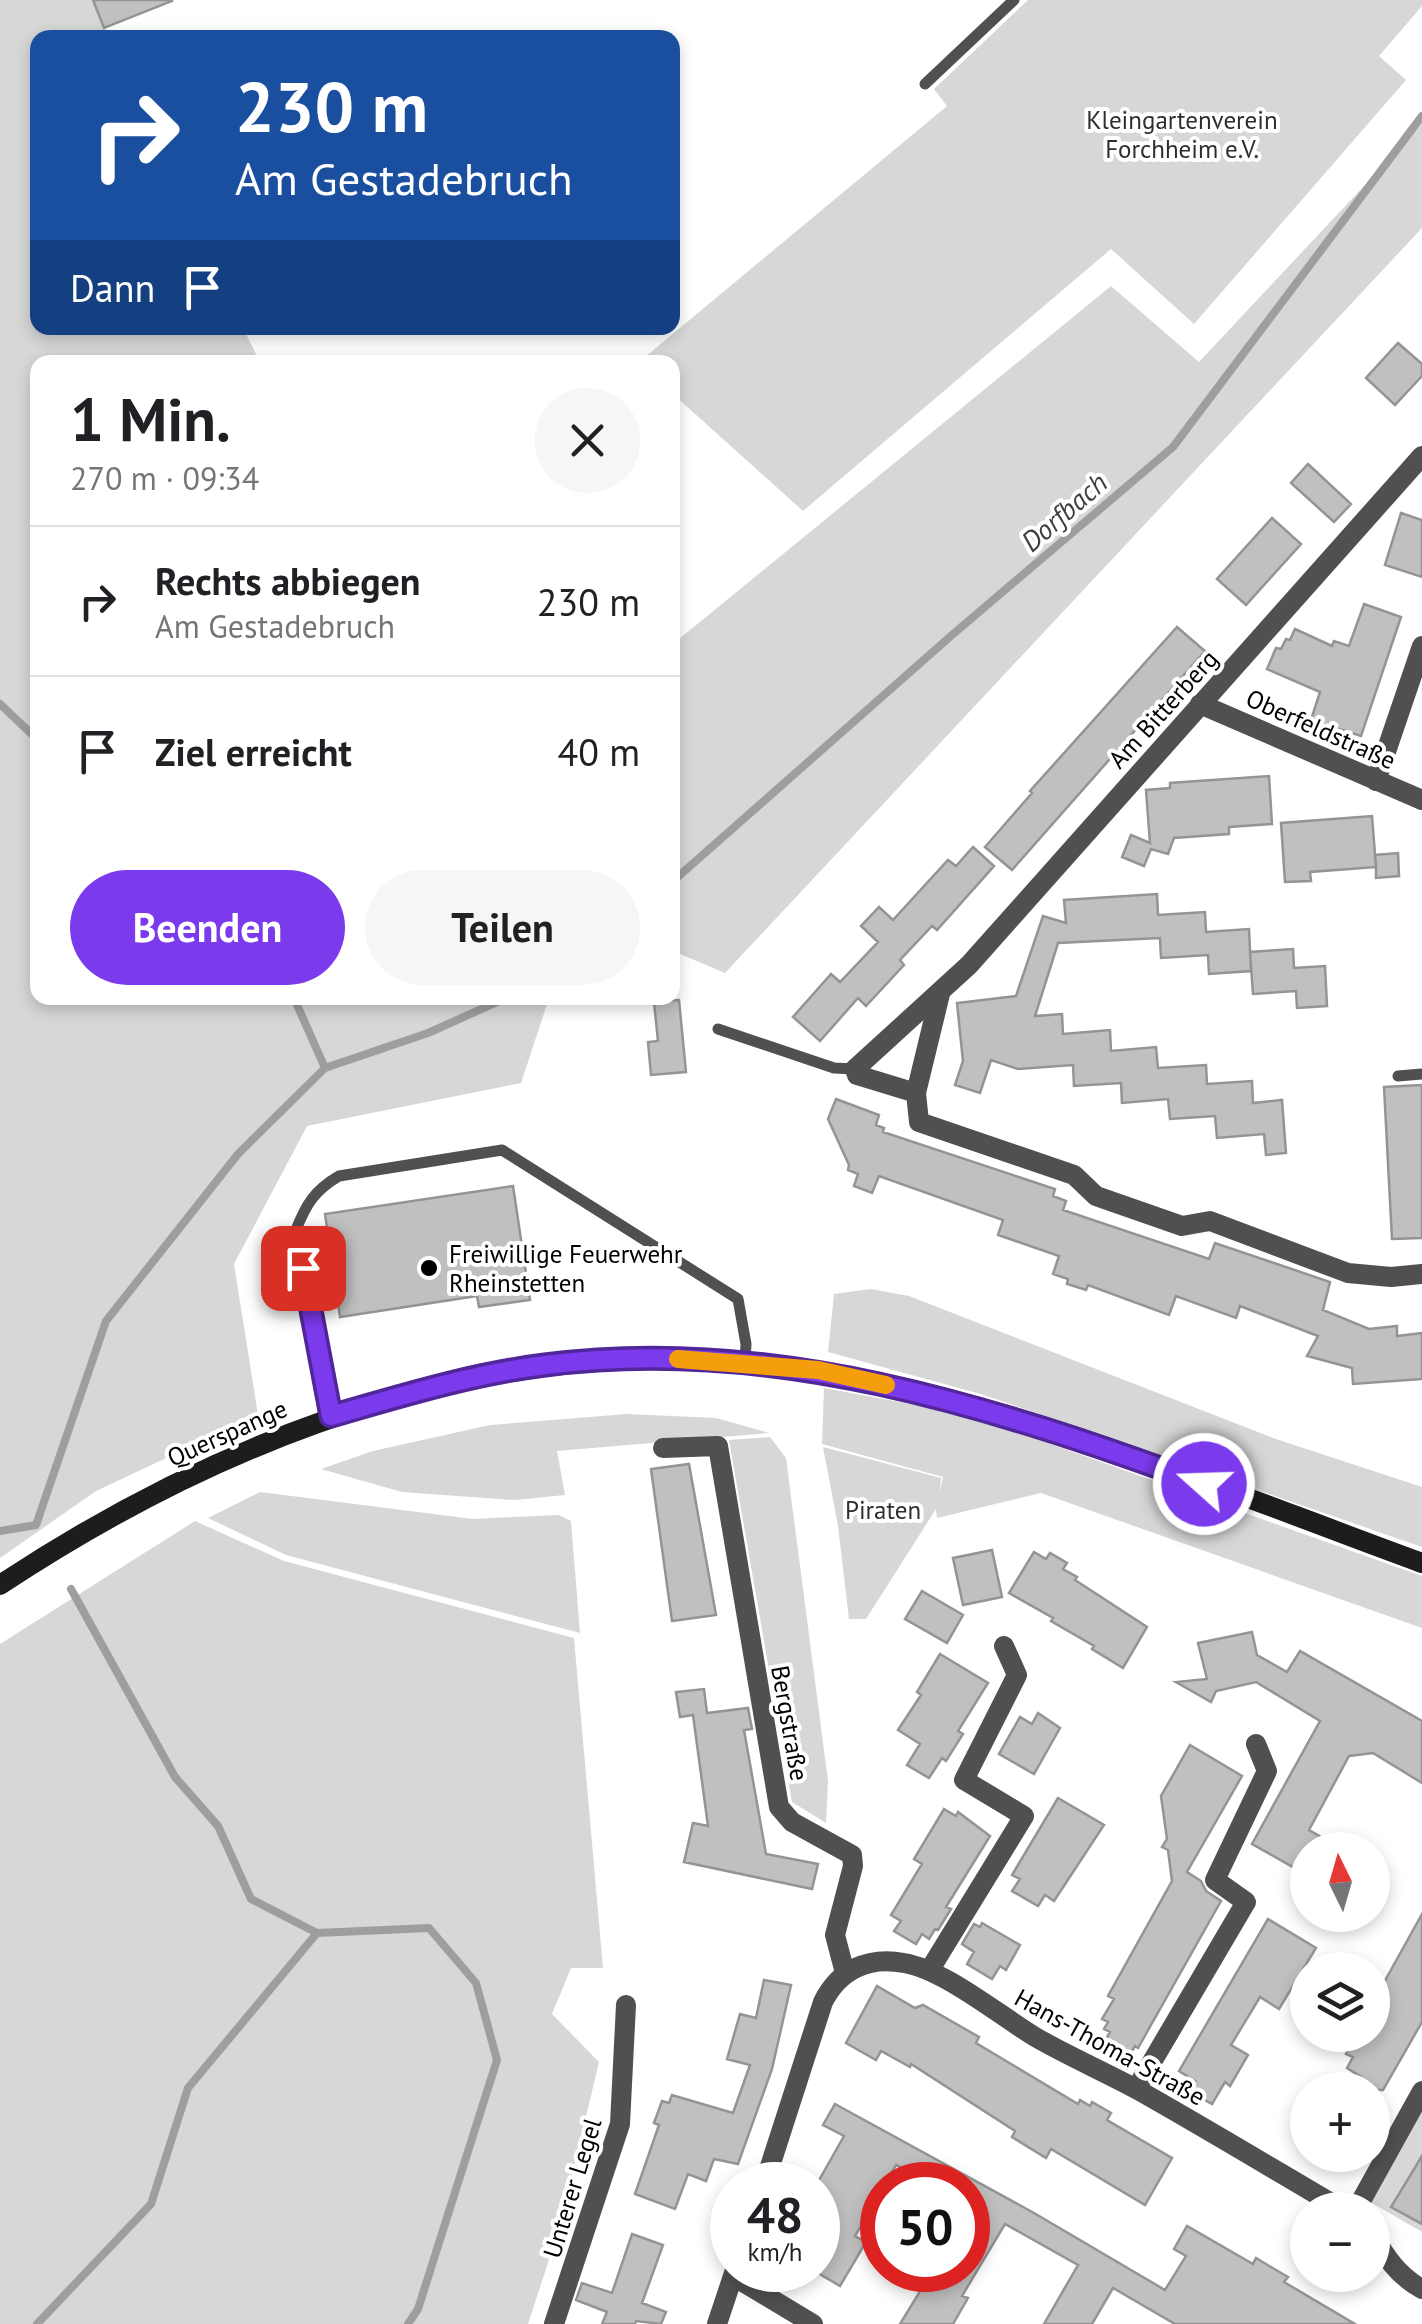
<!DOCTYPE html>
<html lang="de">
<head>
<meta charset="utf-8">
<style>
	:root { --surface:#fff; --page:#f6f6f6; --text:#202124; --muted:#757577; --line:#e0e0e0; --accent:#7c3aed }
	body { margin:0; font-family:"PT Sans",sans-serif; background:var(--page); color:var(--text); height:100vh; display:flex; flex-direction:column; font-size:38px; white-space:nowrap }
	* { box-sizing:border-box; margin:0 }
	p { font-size:32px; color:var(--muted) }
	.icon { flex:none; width:55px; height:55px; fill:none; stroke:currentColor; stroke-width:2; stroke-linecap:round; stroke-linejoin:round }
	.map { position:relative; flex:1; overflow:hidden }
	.sheet { position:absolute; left:30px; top:355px; width:650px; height:650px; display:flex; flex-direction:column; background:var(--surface); border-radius:20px; box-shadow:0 5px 15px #0003 }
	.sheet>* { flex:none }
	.guide { position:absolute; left:30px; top:30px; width:650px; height:305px; border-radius:20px; box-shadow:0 5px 15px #0003; background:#1a4fa0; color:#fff; overflow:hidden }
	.needle { width:65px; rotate:355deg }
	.controls { position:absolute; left:1290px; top:1832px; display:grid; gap:20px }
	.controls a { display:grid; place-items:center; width:100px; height:100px; border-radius:50%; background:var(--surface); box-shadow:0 5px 15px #0003; font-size:50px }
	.speed { position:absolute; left:710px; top:2162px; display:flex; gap:20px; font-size:50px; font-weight:700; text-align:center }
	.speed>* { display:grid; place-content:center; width:130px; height:130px; border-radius:50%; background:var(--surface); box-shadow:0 5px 15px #0003; line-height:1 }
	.speed small { font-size:25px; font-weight:400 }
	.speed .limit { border:15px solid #d22; background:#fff; color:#111 }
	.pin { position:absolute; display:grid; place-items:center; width:85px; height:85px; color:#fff; margin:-42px; border-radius:20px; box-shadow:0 5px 15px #0006 }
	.me { position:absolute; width:110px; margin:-55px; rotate:290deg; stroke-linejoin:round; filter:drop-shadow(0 0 8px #0008) }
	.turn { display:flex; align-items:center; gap:35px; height:210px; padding:0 40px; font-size:45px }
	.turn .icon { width:130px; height:130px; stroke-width:2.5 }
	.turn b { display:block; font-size:70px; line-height:85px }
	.then { display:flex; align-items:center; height:95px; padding:0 40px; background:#0003; gap:20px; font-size:38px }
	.round { display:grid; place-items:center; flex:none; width:105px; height:105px; border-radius:52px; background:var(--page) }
	.head { display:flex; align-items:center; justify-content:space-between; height:170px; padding:0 40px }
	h1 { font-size:60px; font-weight:700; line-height:75px }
	.action { display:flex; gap:20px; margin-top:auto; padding:20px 40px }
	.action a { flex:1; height:115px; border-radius:60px; background:var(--accent); color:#fff; font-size:40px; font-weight:700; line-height:115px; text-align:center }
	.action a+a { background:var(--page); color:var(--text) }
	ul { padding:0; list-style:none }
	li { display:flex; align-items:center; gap:30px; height:150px; padding:0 40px; border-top:2px solid var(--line) }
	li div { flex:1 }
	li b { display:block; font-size:38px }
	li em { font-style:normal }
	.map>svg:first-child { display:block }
	.green { fill:#d7d7d7 }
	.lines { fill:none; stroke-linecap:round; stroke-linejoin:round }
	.stream { stroke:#9e9e9e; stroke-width:8 }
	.building { fill:#c0c0c0; stroke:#949494; stroke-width:2.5 }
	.lane { stroke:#505050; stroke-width:11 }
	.street { stroke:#505050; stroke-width:20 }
	.secondary { stroke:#1d1d1d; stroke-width:20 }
	.route-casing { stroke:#51269a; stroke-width:25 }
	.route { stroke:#7c3aed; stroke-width:18 }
	.slow { stroke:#f59e0b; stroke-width:18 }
	.poi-dot { fill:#000; stroke:#fff; stroke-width:4 }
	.labels { text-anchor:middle; stroke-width:8; stroke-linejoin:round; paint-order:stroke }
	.park-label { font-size:25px; fill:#2e2e2e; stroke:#fff }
	.street-label { font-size:25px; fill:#000; stroke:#fff }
	.poi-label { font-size:25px; fill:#000; stroke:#fff; text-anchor:start }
	.water-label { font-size:28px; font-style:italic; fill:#3f3f3f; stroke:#fff }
</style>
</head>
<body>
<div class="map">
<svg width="1422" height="2324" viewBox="0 0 1422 2324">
	<rect width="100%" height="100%" fill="#fff"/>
	<!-- green -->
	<path class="green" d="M0 0H95L109 37 38 38V328H243L260 362H38V998H549L521 1083 307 1126 234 1264 258 1415 96 1491 0 1558Z
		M1028 0H1422V6L1379 56 1406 80 1194 324 1111 249 803 511 673 394 672 362H639L947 106 934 89Z
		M1422 124V228L725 973 673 951V644L1111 286 1199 362Z
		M871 1289 909 1296 1276 1439 1422 1487V1547L984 1395 828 1352 834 1294Z
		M824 1388 921 1406 1011 1430 1422 1576V1628L1041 1493 937 1518 936 1509 866 1619H849L838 1526 823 1447 941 1478 940 1492 943 1477 822 1444Z
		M627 1414 716 1418 769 1433 557 1451 565 1495 515 1500 402 1492 321 1469 373 1451 490 1425Z
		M770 1437 786 1458 828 1781 826 1823 792 1802 729 1440Z
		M260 1492 473 1519 559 1515 571 1521 580 1633 286 1555 208 1518Z
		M195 1521 284 1561 574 1638 603 1968H571L552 2014 599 2062 560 2226 528 2324H0V1644Z
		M1422 2097V2232L1365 2199Z"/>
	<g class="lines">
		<!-- stream -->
		<path class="stream" d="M0 704 38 740
			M672 882 952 635 1173 447 1422 116
			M294 998 325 1068
			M0 1531 36 1525 106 1321 238 1154 325 1068 428 1033 506 998
			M71 1589 175 1777 218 1826 251 1899 317 1933 429 1928 476 1983 497 2060 418 2309 408 2324
			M37 2324 151 2204 188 2088 317 1933"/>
	</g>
	<!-- building -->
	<path class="building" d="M93 0H172V1L104 28Z
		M1398 343 1422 364V376L1395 405 1366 378Z
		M1308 464 1351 504 1334 522 1291 483Z
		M1401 513 1422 520V577L1385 565Z
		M1272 518 1301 544 1246 605 1217 579Z
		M1364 604 1401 617 1361 736 1311 720 1320 692 1267 669 1276 648 1281 649 1286 639 1290 640 1295 629 1332 646 1334 641 1349 646Z
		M1177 627 1205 651 1012 870 985 847 1032 793 1030 791Z
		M1269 776 1272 824 1229 827V834L1174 838 1168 854 1151 849 1144 866 1122 857 1131 835 1150 843 1146 790 1170 788V783Z
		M1372 816 1376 867 1375 855 1398 853 1399 876 1376 878V867L1310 872 1311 881 1285 882 1281 823Z
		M973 847 994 866 937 930 932 926 900 960 904 965 866 1006 858 998 820 1041 793 1017 831 974 840 982 878 942 861 926 879 907 893 920 948 860 956 866Z
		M1157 894 1158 915 1205 912 1206 932 1249 929 1251 971 1209 974 1208 955 1161 958 1160 938 1058 943 1035 1016 1062 1014 1063 1034 1110 1030 1111 1051 1156 1047 1158 1068 1206 1065 1207 1084 1252 1081 1253 1103 1282 1100 1286 1153 1266 1155 1264 1134 1217 1138 1215 1116 1170 1119 1168 1099 1122 1103 1121 1083 1074 1086 1073 1065 1018 1069 991 1060 980 1093 955 1085 963 1061 957 1003 1016 996 1043 916 1066 923 1064 900Z
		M1293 949 1294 968 1325 966 1327 1006 1297 1008 1296 991 1253 994 1250 952Z
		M679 1000 686 1072 651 1075 648 1042 658 1041 654 1002Z
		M1422 1085V1238L1392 1239 1384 1087Z
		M836 1099 879 1115 876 1125 884 1128 883 1132 1055 1189 1053 1196 1066 1201 1063 1210 1209 1259 1215 1243 1330 1282 1323 1310 1369 1329 1397 1326V1336L1422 1333V1379L1353 1384 1352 1368 1307 1356 1318 1336 1240 1306 1236 1318 1176 1296 1169 1315 1088 1285 1086 1290 1067 1284 1068 1279 1053 1274 1059 1256 998 1235 1003 1220 879 1176 872 1193 854 1186 858 1174 848 1170 849 1165 828 1119Z
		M513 1186 530 1300 479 1307 477 1296 340 1317 325 1214Z
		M689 1464 716 1615 672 1621 651 1469Z
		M992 1550 1002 1597 963 1605 953 1558Z
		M1034 1552 1046 1559 1050 1553 1067 1563 1063 1569 1077 1577 1075 1580 1147 1627 1123 1668 1092 1649 1094 1646 1051 1621 1053 1618 1009 1593Z
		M922 1591 963 1615 947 1643 905 1619Z
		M1252 1632 1257 1655 1287 1672 1300 1651 1422 1721V1783L1373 1753 1349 1756 1309 1830 1344 1850H1308L1298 1870 1252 1844 1320 1721 1256 1682 1216 1691 1211 1702 1176 1682 1207 1679 1198 1643Z
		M940 1654 988 1683 958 1731 963 1734 946 1761 942 1758 929 1778 907 1765 920 1744 898 1730 921 1695 917 1692Z
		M704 1689 707 1713 748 1708 752 1729 744 1730 766 1854 818 1864 812 1889 684 1862 693 1823 708 1826 693 1715 680 1717 676 1692Z
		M1038 1713 1060 1728 1034 1774 999 1754 1020 1717 1032 1724Z
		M1190 1745 1242 1776 1187 1872 1201 1881 1206 1891 1221 1901 1138 2048 1135 2046 1129 2056 1104 2042 1110 2032 1104 2029 1108 2022 1102 2019 1114 1999 1108 1996 1172 1881 1168 1850 1162 1847 1167 1839 1161 1796Z
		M1058 1798 1104 1825 1054 1901 1045 1895 1038 1906 1012 1891 1020 1879 1012 1875Z
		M944 1809 956 1816 958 1812 990 1836 946 1907 951 1909 938 1930 935 1929 929 1939 922 1934 916 1944 894 1931 901 1921 891 1915 922 1864 914 1859Z
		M1422 1914V2022L1383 2090H1354L1361 2077 1347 2068 1353 2057 1346 2054 1357 2035H1372V2004Z
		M1268 1919 1316 1948 1279 2009 1260 1997 1231 2045 1248 2055 1230 2086 1225 2082 1212 2104 1189 2091 1195 2081 1179 2071Z
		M982 1923 1020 1945 1006 1970 1000 1966 992 1979 967 1964 974 1952 962 1944 974 1924 980 1927Z
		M764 1980 791 1985 772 2069 738 2164 714 2159 706 2181 688 2174 675 2209 635 2194 659 2125 654 2123 662 2101 669 2103 672 2095 733 2113 750 2065 727 2059 740 2014 756 2018Z
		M877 1986 915 2008 923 2005 979 2037 976 2043 1078 2104 1080 2100 1090 2106 1092 2102 1111 2113 1107 2120 1172 2158 1145 2205 1051 2149 1046 2158 1012 2137 1015 2131 911 2064 910 2067 881 2051 876 2060 846 2043Z
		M835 2104 1034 2213 1165 2290 1186 2256 1174 2249 1187 2226 1253 2264 1256 2258 1271 2267 1288 2277 1284 2282 1355 2324H1175L1113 2288 1092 2324H1044L1078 2265 1005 2224 962 2296 968 2298 953 2324H900L933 2270H968V2185H933L896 2165 855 2236 866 2242 840 2286 818 2273V2182L844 2136 823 2125Z
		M1422 2156V2224L1391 2207Z
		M632 2234 663 2245 642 2303 666 2312 661 2324 636 2321 635 2324H602L607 2312 576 2300 582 2283 612 2293Z"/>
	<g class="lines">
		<!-- lane -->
		<path class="lane" d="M925 84 1014 0
			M718 1029 834 1068 855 1069
			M1398 1076 1422 1074
			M331 1416 296 1230C306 1204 315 1190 339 1176L502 1150 738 1299 746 1344 745 1362"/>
		<!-- street -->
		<path class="street" d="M1200 704 1422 800
			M1376 781 1422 646
			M940 994 916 1093 919 1122 1074 1175 1096 1196 1182 1226 1210 1221 1348 1273 1391 1277 1422 1274
			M916 1093 857 1075 855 1069 969 965 1422 456
			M663 1448 718 1446 779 1807 792 1822 852 1855 853 1866 835 1935 845 1973
			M929 1971 1024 1816 964 1780 1017 1675 1004 1646
			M1136 2089 1246 1902 1215 1880 1267 1771 1256 1744
			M764 2185 823 2002C839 1970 868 1956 904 1963 945 1970 1000 2016 1037 2038 1070 2057 1105 2072 1138 2090 1207 2129 1275 2170 1343 2210
			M1356 2210 1422 2091
			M1372 2234C1386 2257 1398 2276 1422 2289
			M733 2276 813 2324
			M554 2324 620 2124 626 2005
			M717 2324 735 2270"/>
		<!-- secondary -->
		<path class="secondary" d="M0 1585C240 1426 528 1321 819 1371 1027 1406 1225 1491 1422 1563"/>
	</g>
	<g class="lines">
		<defs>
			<path id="route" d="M303 1268 331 1416C401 1396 472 1374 545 1365 772 1335 993 1407 1204 1484"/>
		</defs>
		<!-- route casing -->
		<use href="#route" class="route-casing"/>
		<!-- route -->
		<use href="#route" class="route"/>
		<!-- slow -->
		<path class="slow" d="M678 1359 818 1370 886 1385"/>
	</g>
	<!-- markers -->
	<circle class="poi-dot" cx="429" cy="1268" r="10"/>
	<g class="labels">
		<!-- park labels -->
		<g class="park-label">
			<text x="1182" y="129">Kleingartenverein<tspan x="1182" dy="29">Forchheim e.V.</tspan></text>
			<text x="883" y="1519">Piraten</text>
		</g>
		<!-- street labels -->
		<g class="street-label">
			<text transform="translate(1163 709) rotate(-48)" y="9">Am Bitterberg</text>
			<text transform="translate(1321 729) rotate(24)" y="9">Oberfeldstraße</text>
			<text transform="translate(227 1433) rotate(-24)" y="9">Querspange</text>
			<text transform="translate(790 1723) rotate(80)" y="9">Bergstraße</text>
			<text transform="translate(1110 2047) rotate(29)" y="9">Hans-Thoma-Straße</text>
			<text transform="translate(572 2188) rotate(-73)" y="9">Unterer Legel</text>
		</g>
		<!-- poi labels -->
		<g class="poi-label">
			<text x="449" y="1263">Freiwillige Feuerwehr<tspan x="449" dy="29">Rheinstetten</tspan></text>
		</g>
		<!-- water labels -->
		<g class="water-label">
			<text transform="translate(1064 512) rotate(-41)" y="10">Dorfbach</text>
		</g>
	</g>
</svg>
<div class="controls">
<a><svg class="needle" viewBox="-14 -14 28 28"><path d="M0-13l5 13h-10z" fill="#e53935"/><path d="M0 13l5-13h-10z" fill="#757577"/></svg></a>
<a><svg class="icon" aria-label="layers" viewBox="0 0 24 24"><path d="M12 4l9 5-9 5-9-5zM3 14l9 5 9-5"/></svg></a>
<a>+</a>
<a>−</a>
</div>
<div class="speed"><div>48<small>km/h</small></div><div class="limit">50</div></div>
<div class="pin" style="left:303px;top:1268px;background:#d93025"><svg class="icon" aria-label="arrive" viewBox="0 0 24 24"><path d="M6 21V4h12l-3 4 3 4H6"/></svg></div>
<svg class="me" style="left:1204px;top:1484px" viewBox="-20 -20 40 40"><circle r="17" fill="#7c3aed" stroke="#fff" stroke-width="3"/><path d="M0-11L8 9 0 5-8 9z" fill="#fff"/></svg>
<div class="guide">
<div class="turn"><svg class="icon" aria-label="right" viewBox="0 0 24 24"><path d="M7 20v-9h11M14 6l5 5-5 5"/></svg><div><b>230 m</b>Am Gestadebruch</div></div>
<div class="then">Dann<svg class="icon" aria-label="arrive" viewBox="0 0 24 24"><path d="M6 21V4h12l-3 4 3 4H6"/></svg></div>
</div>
<section class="sheet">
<div class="head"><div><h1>1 Min.</h1><p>270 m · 09:34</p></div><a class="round"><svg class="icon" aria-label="close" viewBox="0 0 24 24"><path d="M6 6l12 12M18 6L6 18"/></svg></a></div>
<ul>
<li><svg class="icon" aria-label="right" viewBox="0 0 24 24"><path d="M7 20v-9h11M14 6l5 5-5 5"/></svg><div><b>Rechts abbiegen</b><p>Am Gestadebruch</p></div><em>230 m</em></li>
<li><svg class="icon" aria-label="arrive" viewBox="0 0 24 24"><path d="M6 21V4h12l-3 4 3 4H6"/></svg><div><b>Ziel erreicht</b></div><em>40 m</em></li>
</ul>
<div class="action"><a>Beenden</a><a>Teilen</a></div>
</section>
</div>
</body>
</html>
